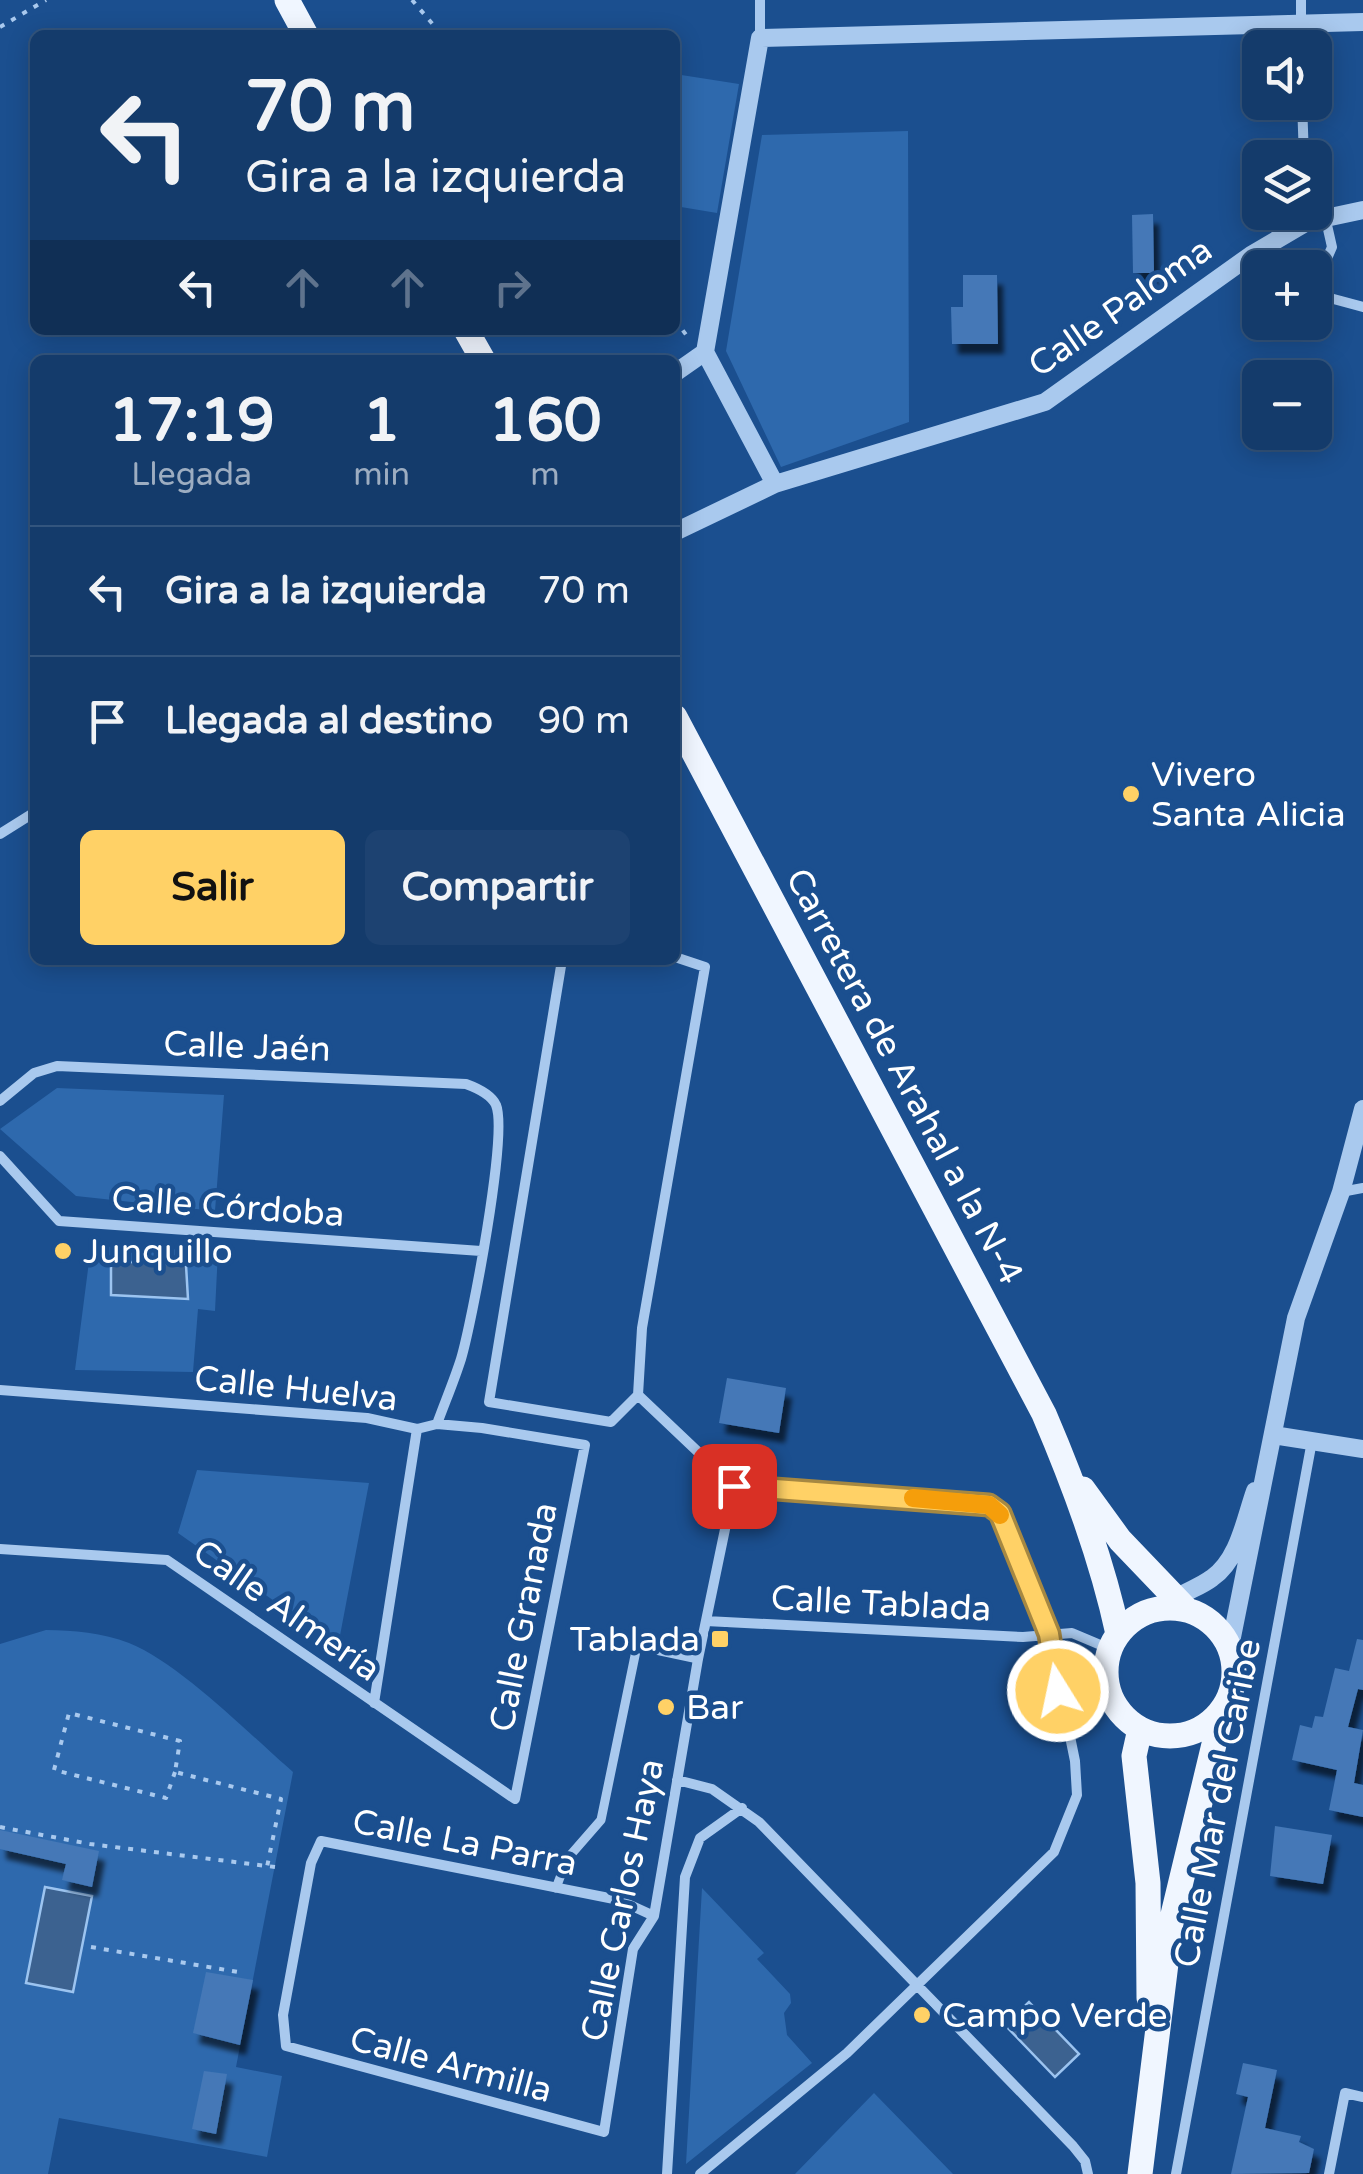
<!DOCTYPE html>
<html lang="es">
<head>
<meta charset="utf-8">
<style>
	:root { --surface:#143b6b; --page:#1d4271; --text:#f1f3f6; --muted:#9dadc1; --line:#33557e; --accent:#ffd166 }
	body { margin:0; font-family:"Varela Round",sans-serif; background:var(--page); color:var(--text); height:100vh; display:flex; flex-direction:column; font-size:38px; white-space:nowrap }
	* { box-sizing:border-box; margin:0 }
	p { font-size:32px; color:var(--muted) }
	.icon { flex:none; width:55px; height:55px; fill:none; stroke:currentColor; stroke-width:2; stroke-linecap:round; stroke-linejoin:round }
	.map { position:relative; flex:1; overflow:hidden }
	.side { position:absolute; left:30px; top:355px; width:650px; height:610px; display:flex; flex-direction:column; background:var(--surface); border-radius:15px; box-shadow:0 5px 25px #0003,0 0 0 2px var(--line) }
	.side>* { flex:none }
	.top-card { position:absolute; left:30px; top:30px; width:650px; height:305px; border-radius:15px; box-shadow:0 5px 25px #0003,0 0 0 2px var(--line); background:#143b6b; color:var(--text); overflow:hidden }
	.controls { position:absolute; left:1242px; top:30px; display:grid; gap:20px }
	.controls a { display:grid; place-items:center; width:90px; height:90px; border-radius:15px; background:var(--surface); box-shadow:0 5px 25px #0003,0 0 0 2px var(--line); font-size:50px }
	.pin { position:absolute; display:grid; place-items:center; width:85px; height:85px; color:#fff; margin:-42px; border-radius:20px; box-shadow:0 5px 15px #0006 }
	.me { position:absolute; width:110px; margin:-55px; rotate:350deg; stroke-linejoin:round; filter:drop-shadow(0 0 8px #0008) }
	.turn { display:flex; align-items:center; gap:35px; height:210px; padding:0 50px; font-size:45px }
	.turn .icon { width:130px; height:130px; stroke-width:2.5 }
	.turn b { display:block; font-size:70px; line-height:85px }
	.lanes { display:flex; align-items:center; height:95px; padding:0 50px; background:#0003; justify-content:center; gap:50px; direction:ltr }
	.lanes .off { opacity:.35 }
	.eta { display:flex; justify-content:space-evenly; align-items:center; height:170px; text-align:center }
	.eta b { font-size:60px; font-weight:700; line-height:70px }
	.button { display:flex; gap:20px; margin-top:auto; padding:20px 50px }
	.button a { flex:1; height:115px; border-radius:15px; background:var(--accent); color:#111; font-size:40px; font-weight:700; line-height:115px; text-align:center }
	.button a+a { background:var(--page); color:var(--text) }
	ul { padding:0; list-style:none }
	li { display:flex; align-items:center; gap:30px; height:130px; padding:0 50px; border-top:2px solid var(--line) }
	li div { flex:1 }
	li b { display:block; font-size:38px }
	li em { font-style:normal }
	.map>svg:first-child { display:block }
	.green { fill:#2e69ad }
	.water { fill:#3c6290; stroke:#9cc4f0; stroke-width:2.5 }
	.building { fill:#4478b7; filter:url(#shadow) }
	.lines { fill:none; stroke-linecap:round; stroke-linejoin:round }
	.path { stroke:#a9c9ee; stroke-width:4; stroke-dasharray:5 8; stroke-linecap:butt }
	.pedestrian { stroke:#a9c9ee; stroke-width:9 }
	.minor { stroke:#a9c9ee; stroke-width:10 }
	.tertiary { stroke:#a9c9ee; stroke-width:18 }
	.primary { stroke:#f0f6ff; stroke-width:25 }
	.route-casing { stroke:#a68842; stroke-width:25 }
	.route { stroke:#ffd166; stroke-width:18 }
	.slow { stroke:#f59e0b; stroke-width:18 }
	.poi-dot { fill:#ffd166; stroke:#1b4f8f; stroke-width:4 }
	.labels { text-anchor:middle; stroke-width:9; stroke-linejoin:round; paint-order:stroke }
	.street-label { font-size:35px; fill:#fff; stroke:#1b4f8f }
	.poi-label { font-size:35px; fill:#fff; stroke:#1b4f8f; text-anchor:start }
</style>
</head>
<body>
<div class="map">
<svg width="1363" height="2174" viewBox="0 0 1363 2174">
	<defs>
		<filter id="shadow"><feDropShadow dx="6" dy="10" stdDeviation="2.5" flood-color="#0009"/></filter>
	</defs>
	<rect width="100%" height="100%" fill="#1b4f8f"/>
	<!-- green -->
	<path class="green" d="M675 74 739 84 717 213 675 206Z
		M908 131 909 422 781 467 726 351 762 135Z
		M57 1088 224 1095 215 1211 76 1196 0 1129Z
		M91 1246 218 1251 215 1311 198 1309 193 1372 75 1370Z
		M197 1470 369 1483 338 1646 178 1533Z
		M46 1630C73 1630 103 1633 129 1643 181 1664 250 1735 293 1772L236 2067 282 2076 267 2157 59 2118 48 2174H0V1644Z
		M702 1888 764 1953 757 1959 790 1994 791 2003 784 2013 787 2035 812 2063 686 2164Z
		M874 2093 953 2174H795Z"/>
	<!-- water -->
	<path class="water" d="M111 1261 186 1265 188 1299 111 1295Z
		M45 1887 92 1896 73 1992 26 1983Z
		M1029 2002 1079 2054 1055 2077 1005 2025Z"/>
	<!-- building -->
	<path class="building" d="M1153 214 1154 273H1133L1132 215Z
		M963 275H997L998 344H952L951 307H963Z
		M727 1378 786 1388 779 1433 719 1423Z
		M1357 1639 1363 1640V1690L1358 1689 1348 1727 1363 1730 1354 1783 1363 1785V1817L1329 1810 1337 1770 1292 1760 1300 1725 1312 1728 1315 1716 1323 1717 1335 1668 1349 1671Z
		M1275 1826 1332 1835 1323 1884 1270 1876Z
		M0 1830 99 1851 92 1887 62 1880 66 1864 0 1849Z
		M206 1972 253 1980 240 2045 193 2033Z
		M1243 2063 1277 2070 1265 2128 1301 2136 1299 2142 1314 2149 1309 2173 1231 2174 1248 2097 1236 2094Z
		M204 2071 227 2074 216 2134 192 2129Z"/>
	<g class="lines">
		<!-- path -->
		<path class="path" d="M412 0 442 35
			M0 27 46 0
			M675 320 690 340
			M175 1772 166 1798 54 1770 69 1713 180 1741 175 1772 281 1799 267 1867
			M0 1827 90 1844 275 1867
			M91 1947 244 1973"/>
		<!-- pedestrian -->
		<path class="pedestrian" d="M556 1888 567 1859 601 1820 637 1646 698 1659"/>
		<!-- minor -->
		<path class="minor" d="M760 0V38
			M1301 48V0
			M1302 102 1304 158
			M1251 255 1262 268
			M1315 286 1332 247 1325 216
			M1315 294 1363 307
			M0 834 35 812
			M562 960 489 1402 611 1422 638 1395 642 1328 705 967 675 957
			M0 1101 34 1073 57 1066 466 1084C477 1088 491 1094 496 1105 508 1134 472 1322 461 1359 454 1381 445 1402 437 1424
			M0 1156 59 1221 481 1251
			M1341 1192 1363 1188
			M0 1390 367 1418 417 1429 437 1424 482 1428 585 1445 515 1799 167 1560 0 1549
			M638 1395 734 1486 970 1502 989 1505 1000 1513 1049 1634 1075 1761 1077 1795 1054 1852 847 2053 700 2174
			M706 1621 1023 1637 1072 1633 1110 1649
			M374 1703 417 1429
			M677 1780 712 1789 759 1822 1073 2146 1085 2161 1088 2174
			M654 1916 619 1900 321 1841 311 1863 283 2015 286 2046 604 2132 633 1949 654 1916 698 1659 734 1486
			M667 2174 685 1877 700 1838 742 1808
			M1176 2174 1312 1441
			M1329 2174 1345 2093 1363 2097"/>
		<!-- tertiary -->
		<path class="tertiary" d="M675 373 705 352
			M775 484 705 352 760 38 1363 22
			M675 532 775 484 1045 402 1251 255 1307 222 1363 210
			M1273 1435 1363 1449
			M1165 1608C1179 1592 1196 1590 1212 1578 1239 1559 1245 1519 1255 1491
			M1230 1647 1296 1318 1341 1192 1363 1109"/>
		<!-- primary -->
		<path class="primary" d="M287 0 306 35
			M466 330 483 360
			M675 717 1044 1414C1074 1484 1102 1559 1118 1634
			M1083 1489 1120 1540 1187 1610
			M1106 1672a64 64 0 1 1 128 0a64 64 0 1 1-128 0Z
			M1140 1729 1134 1756 1148 1883 1149 1998
			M1140 2174 1171 1923 1222 1711"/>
	</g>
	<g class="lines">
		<defs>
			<path id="route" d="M734 1486 989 1505 1000 1513 1049 1634 1058 1691"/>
		</defs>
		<!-- route casing -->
		<use href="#route" class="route-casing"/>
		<!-- route -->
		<use href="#route" class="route"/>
		<!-- slow -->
		<path class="slow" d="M913 1498 989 1505 1000 1515"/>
	</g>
	<!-- markers -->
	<g class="poi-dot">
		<circle cx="1131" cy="794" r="10"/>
		<circle cx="63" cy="1251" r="10"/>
		<rect x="710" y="1629" width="20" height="20" rx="5"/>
		<circle cx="666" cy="1707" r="10"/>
		<circle cx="922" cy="2015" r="10"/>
	</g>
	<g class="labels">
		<!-- street labels -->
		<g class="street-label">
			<text transform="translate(1120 307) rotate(-35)" y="12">Calle Paloma</text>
			<text transform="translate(247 1046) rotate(2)" y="12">Calle Jaén</text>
			<text transform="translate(905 1076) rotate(62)" y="12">Carretera de Arahal a la N-4</text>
			<text transform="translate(228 1206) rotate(4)" y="12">Calle Córdoba</text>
			<text transform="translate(296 1388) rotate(6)" y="12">Calle Huelva</text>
			<text transform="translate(881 1603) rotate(3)" y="12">Calle Tablada</text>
			<text transform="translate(287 1610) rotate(35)" y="12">Calle Almería</text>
			<text transform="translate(523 1617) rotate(-79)" y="12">Calle Granada</text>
			<text transform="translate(1217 1803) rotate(-79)" y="12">Calle Mar del Caribe</text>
			<text transform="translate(465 1842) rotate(11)" y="12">Calle La Parra</text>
			<text transform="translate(622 1900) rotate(-78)" y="12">Calle Carlos Haya</text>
			<text transform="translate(451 2064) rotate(15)" y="12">Calle Armilla</text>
		</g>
		<!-- poi labels -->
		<g class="poi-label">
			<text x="1151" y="786">Vivero<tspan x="1151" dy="40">Santa Alicia</tspan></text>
			<text x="83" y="1263">Junquillo</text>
			<text x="700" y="1651" text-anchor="end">Tablada</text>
			<text x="686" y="1719">Bar</text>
			<text x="942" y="2027">Campo Verde</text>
		</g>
	</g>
</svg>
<div class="controls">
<a><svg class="icon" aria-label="sound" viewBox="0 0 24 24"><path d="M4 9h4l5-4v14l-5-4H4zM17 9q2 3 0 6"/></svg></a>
<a><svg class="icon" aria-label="layers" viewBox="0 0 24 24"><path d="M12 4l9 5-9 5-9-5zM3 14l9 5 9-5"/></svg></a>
<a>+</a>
<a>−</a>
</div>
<div class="pin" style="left:734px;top:1486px;background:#d93025"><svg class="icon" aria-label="arrive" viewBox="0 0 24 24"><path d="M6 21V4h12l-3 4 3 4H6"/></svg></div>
<svg class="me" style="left:1058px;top:1691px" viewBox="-20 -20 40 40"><circle r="17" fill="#ffd166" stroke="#fff" stroke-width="3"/><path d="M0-11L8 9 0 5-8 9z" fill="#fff"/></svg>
<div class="top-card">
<div class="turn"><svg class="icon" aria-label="left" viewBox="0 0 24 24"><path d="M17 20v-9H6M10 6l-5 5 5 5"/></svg><div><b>70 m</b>Gira a la izquierda</div></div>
<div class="lanes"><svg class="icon" aria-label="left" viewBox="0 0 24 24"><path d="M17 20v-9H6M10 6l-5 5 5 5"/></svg><svg class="icon off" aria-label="ahead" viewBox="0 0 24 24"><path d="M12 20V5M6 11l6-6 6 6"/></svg><svg class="icon off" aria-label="ahead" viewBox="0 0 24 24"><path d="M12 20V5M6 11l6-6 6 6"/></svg><svg class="icon off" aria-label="right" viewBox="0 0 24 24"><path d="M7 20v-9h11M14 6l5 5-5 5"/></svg></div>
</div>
<section class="side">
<div class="eta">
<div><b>17:19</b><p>Llegada</p></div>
<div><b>1</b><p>min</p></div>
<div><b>160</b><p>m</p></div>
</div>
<ul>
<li><svg class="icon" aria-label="left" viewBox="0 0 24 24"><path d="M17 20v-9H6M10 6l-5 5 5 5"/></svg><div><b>Gira a la izquierda</b></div><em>70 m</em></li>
<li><svg class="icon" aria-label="arrive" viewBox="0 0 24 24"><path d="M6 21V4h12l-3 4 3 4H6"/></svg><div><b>Llegada al destino</b></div><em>90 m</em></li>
</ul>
<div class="button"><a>Salir</a><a>Compartir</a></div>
</section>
</div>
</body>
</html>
